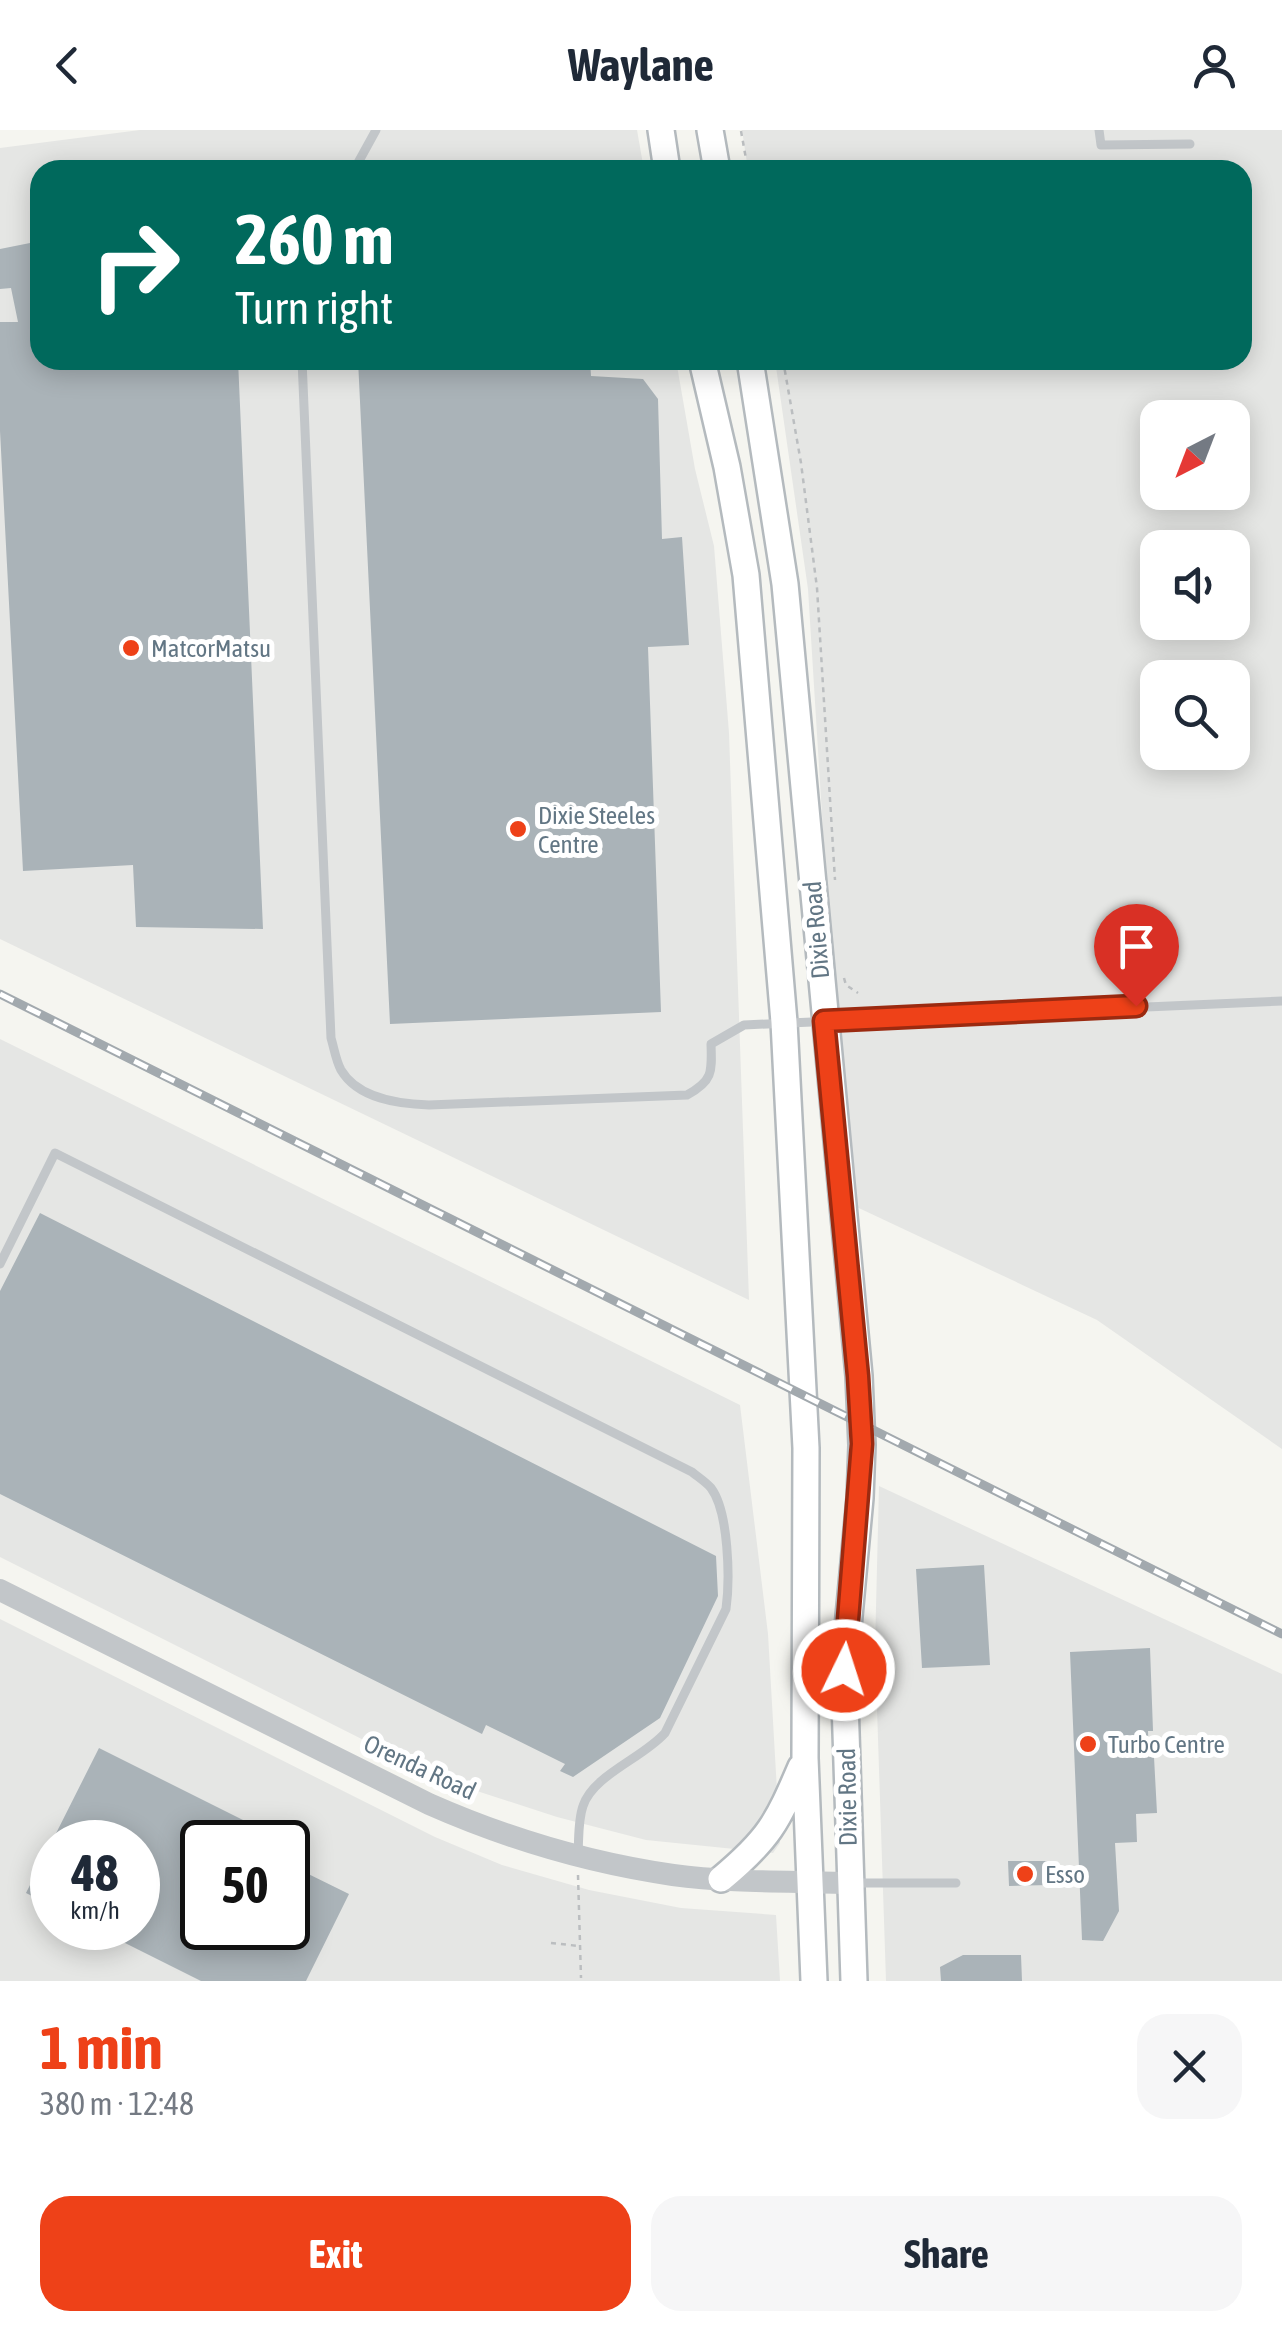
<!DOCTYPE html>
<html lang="en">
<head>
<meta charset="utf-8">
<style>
	:root { --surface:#fff; --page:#f6f6f7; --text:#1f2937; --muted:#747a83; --accent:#ee4118 }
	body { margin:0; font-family:"Asap Condensed",sans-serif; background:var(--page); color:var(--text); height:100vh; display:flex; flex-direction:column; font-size:38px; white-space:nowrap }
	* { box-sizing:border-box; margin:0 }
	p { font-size:32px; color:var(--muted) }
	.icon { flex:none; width:55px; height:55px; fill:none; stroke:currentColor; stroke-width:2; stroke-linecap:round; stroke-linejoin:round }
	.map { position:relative; height:1851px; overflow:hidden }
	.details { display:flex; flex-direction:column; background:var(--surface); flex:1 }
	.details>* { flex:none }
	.top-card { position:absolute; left:30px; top:30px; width:1222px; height:210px; border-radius:30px; box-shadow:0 5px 25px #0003; background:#00695c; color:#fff; overflow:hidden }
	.needle { width:65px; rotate:222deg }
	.controls { position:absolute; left:1140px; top:270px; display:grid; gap:20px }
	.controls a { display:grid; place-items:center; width:110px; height:110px; border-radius:20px; background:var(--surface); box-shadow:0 5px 25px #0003; font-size:50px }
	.speed { position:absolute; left:30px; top:1690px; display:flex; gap:20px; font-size:50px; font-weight:700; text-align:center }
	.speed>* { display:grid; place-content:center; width:130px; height:130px; border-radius:50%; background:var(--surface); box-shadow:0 5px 25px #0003; line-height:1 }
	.speed small { font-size:25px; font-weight:400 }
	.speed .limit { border:5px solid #111; border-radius:15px; background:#fff; color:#111 }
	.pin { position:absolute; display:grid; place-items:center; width:85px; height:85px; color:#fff; margin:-102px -42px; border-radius:50% 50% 50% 0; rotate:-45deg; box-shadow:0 0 10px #0007 }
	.pin .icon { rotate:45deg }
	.me { position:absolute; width:110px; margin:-55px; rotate:4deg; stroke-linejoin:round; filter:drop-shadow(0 0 8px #0008) }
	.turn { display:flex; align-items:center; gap:35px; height:210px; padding:0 40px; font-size:45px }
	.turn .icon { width:130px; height:130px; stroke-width:2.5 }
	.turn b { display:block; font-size:70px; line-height:85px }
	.round { display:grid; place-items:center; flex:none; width:105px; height:105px; border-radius:30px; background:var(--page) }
	.summary { display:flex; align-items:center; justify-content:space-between; height:170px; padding:0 40px }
	h1 { font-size:60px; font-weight:700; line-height:75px; color:var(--accent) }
	.action { display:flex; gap:20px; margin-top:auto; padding:20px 40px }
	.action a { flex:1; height:115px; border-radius:30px; background:var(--accent); color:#fff; font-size:40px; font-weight:700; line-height:115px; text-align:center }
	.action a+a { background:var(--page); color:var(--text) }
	header { display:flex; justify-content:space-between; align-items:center; height:130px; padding:0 40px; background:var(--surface); font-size:45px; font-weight:700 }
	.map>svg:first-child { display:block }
	.built { fill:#e5e6e4; fill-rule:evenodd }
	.building { fill:#aab3b8 }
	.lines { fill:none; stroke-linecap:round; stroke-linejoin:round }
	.secondary-casing { stroke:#b4babe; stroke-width:30 }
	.path { stroke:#bbbec0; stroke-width:2.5; stroke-dasharray:5 5; stroke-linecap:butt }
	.service { stroke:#c2c6c9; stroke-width:9 }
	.tertiary { stroke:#c2c6c9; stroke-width:22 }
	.secondary { stroke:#fff; stroke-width:25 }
	.rail-casing { stroke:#a2a9ae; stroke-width:9 }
	.rail { stroke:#fff; stroke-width:5; stroke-dasharray:15; stroke-linecap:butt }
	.route-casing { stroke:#9b2a10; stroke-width:25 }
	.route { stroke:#ee4118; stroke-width:18 }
	.poi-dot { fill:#ee4118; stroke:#fff; stroke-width:4 }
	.labels { text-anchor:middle; stroke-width:10; stroke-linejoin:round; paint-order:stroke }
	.poi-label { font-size:25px; fill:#627684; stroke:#fff; text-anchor:start }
	.street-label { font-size:25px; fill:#627684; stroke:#fff }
</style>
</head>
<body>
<header><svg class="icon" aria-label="back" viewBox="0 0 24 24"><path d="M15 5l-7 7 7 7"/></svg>Waylane<svg class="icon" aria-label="person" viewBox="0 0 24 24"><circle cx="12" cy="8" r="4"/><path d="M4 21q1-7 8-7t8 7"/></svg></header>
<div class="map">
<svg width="1282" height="1851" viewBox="0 0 1282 1851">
	<rect width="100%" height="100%" fill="#f5f5f0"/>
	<!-- built -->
	<path class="built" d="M140 0H637L644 40H40V230H676L695 339 714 416 729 603 749 1170 0 809V18Z
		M742 0H1282V1319L1097 1190 846 1072 808 459 775 230H1242V40H748ZM1158 288H1232V362H1158ZM1158 418H1232V492H1158ZM1158 548H1232V622H1158Z
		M0 909 740 1275 768 1504 780 1713 773 1723 646 1710 557 1687 443 1650 0 1427Z
		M879 1356 1282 1544V1851H886L875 1518Z
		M0 1489 435 1707 502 1735 589 1760 681 1778 776 1785 780 1851H0ZM52 1712H138V1798H52ZM202 1712H288V1798H202Z"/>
	<!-- building -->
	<path class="building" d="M40 111V230H238L263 799 136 797 133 735 23 741 0 301V192H18L11 158 0 159V119Z
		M358 230H590L591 246 643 249 658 269 662 409 682 407 689 515 648 517 661 882 390 894Z
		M40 1083 716 1426 718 1466 660 1588 573 1647 560 1641 565 1634 486 1595 482 1604 0 1364V1161Z
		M984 1435 990 1535 922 1538 916 1439Z
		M1150 1518 1153 1601H1148L1149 1627H1154L1157 1683 1136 1684 1137 1712 1115 1713 1119 1781 1103 1811 1082 1810 1070 1522Z
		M99 1618 287 1712H202V1798H288V1734L349 1764 306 1851H201L95 1798H138V1712H52V1776L26 1763Z
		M1008 1731H1050V1755L1009 1756Z
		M963 1825H1021L1022 1851H941L940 1837Z"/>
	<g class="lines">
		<defs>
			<path id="secondary" d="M661 0 667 40
				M710 0 717 40
				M702 230 727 337 746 445 784 892 806 1318 805 1628 814 1851
				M750 230 785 454 859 1246 862 1315 860 1368 844 1540 854 1851
				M721 1749C769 1709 777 1693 801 1637"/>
		</defs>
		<!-- secondary casing -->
		<use href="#secondary" class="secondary-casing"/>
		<!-- path -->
		<path class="path" d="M741 1 748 40
			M783 230 801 333 817 458 835 750
			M844 848 846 855 858 863
			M578 1745 581 1848
			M551 1813 579 1816"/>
		<!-- service -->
		<path class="service" d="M1099 0 1101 15 1190 14
			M354 40 376 0
			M302 230 331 908C334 918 336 931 341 940 358 969 399 974 429 975L687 965C713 951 712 942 711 914L744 895 1282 871
			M0 1134 55 1023 692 1342C698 1347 706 1352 711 1358 729 1382 730 1450 726 1479L665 1603C643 1628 593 1645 583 1676 578 1690 579 1708 578 1723
			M854 1753H956"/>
		<!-- tertiary -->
		<path class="tertiary" d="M0 1460 429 1674C506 1708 590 1733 673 1745 731 1753 791 1751 849 1753"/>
		<!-- secondary -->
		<use href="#secondary" class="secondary"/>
		<defs>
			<path id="rail" d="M0 864 1282 1504"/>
		</defs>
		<!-- rail casing -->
		<use href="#rail" class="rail-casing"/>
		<!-- rail -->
		<use href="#rail" class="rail"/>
	</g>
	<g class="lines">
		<defs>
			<path id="route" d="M844 1540 862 1314 858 1246 824 891 1136 876"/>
		</defs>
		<!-- route casing -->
		<use href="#route" class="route-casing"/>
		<!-- route -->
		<use href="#route" class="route"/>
	</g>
	<!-- markers -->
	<g class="poi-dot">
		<circle cx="131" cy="518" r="10"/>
		<circle cx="518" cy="699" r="10"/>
		<circle cx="1088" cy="1614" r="10"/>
		<circle cx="1025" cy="1744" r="10"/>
	</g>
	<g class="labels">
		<!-- poi labels -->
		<g class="poi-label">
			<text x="151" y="527">MatcorMatsu</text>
			<text x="538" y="694">Dixie Steeles<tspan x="538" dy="29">Centre</tspan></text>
			<text x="1108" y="1623">Turbo Centre</text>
			<text x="1045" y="1753">Esso</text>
		</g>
		<!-- street labels -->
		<g class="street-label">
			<text transform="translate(816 800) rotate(-95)" y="9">Dixie Road</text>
			<text transform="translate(420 1637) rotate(25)" y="9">Orenda Road</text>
			<text transform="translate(847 1667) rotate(-91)" y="9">Dixie Road</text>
		</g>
	</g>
</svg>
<div class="controls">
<a><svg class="needle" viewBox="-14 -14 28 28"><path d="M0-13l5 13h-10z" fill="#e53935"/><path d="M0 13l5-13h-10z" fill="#747a83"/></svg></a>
<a><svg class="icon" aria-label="sound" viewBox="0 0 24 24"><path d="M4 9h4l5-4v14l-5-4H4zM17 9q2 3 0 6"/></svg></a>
<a><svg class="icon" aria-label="search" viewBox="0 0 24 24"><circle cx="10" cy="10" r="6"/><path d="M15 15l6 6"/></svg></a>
</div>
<div class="speed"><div>48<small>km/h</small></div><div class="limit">50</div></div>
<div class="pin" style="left:1136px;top:876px;background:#d93025"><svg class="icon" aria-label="arrive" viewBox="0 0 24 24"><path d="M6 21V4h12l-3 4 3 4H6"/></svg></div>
<svg class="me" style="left:844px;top:1540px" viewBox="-20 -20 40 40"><circle r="17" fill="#ee4118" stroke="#fff" stroke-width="3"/><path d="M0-11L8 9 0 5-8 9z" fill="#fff"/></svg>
<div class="top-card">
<div class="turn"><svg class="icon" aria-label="right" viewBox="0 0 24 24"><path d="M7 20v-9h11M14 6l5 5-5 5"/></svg><div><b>260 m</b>Turn right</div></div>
</div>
</div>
<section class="details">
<div class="summary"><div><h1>1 min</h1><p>380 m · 12:48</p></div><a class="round"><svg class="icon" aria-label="close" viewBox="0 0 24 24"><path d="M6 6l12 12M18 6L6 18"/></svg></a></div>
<div class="action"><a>Exit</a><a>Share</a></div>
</section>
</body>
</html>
